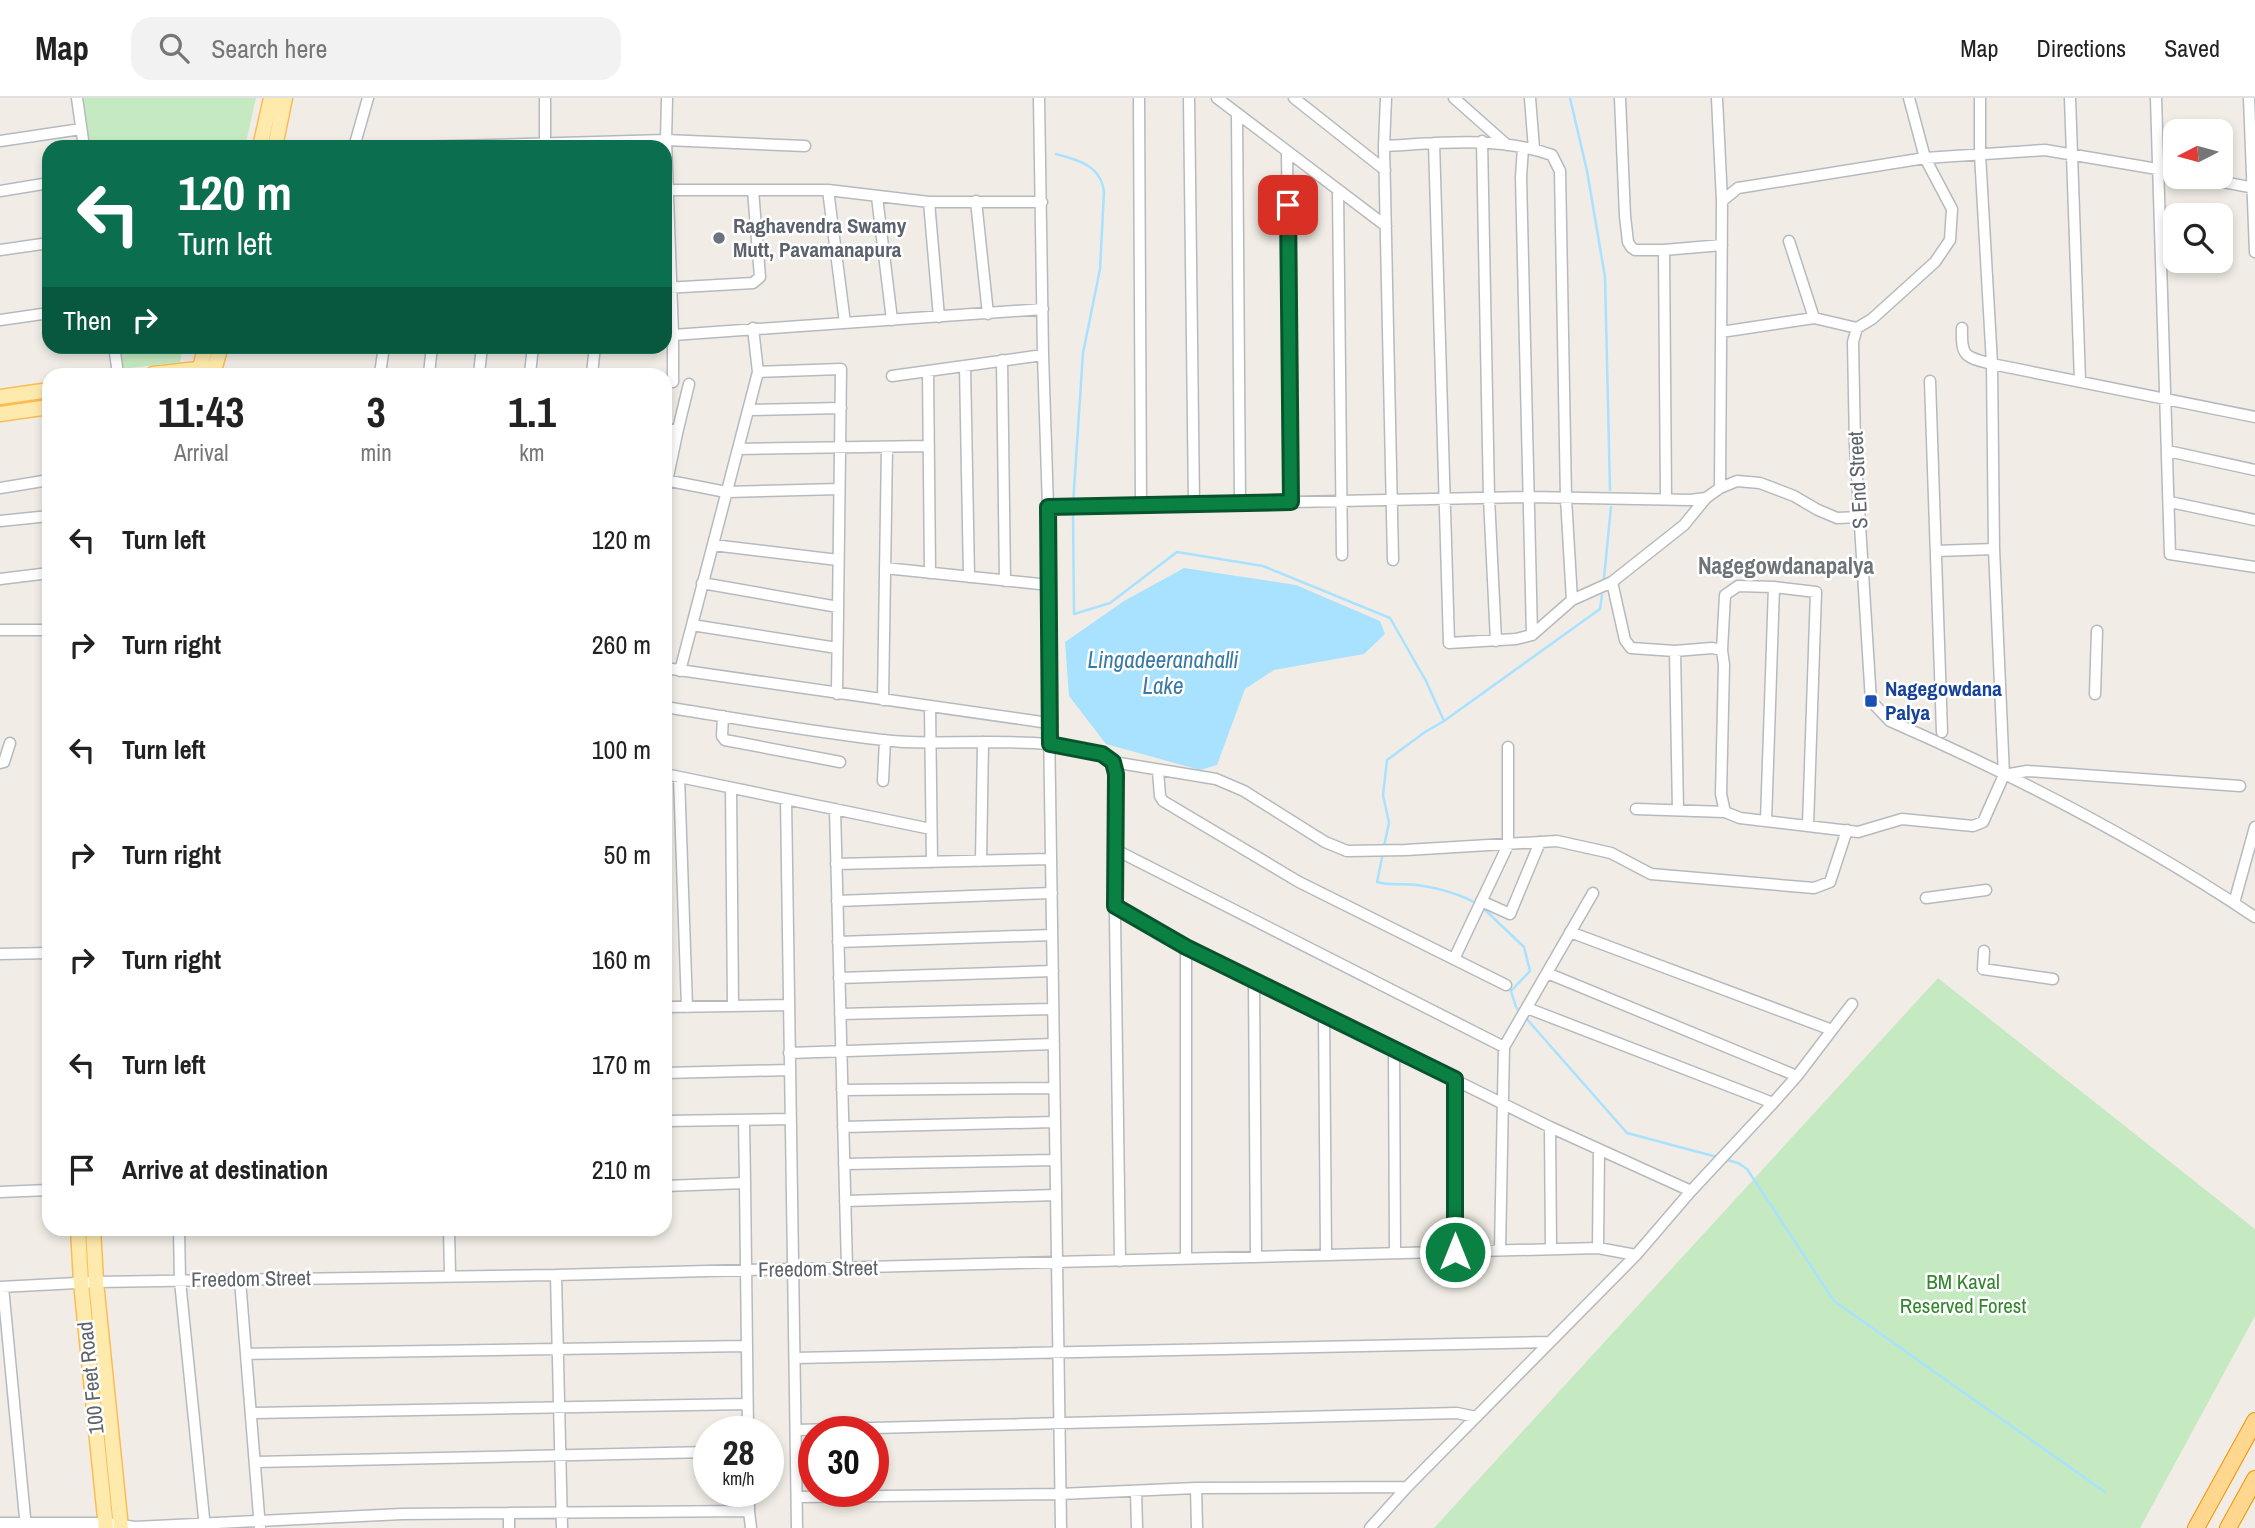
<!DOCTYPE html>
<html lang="en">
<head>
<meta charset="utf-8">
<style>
	:root { --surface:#fff; --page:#f2f2f2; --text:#222; --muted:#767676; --line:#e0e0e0 }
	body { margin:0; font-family:"Archivo Narrow",sans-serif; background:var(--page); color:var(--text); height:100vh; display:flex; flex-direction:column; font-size:26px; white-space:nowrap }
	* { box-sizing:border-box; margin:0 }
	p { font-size:23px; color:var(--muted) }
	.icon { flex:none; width:38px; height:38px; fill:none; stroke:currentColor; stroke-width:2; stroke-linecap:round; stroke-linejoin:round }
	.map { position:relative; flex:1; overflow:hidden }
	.details { position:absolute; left:42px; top:270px; width:630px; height:868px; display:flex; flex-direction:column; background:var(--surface); border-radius:21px; box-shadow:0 4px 10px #0003 }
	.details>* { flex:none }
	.top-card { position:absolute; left:42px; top:42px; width:630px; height:214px; border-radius:21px; box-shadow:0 4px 10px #0003; background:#0b6e4f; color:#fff; overflow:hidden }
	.needle { width:46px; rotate:264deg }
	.fabs { position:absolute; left:2163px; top:21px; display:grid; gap:14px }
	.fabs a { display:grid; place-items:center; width:70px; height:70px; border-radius:14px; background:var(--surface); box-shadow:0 4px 10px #0003; font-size:35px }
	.speed { position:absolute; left:693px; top:1318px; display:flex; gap:14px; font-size:35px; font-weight:700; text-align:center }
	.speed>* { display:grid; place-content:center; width:91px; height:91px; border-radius:50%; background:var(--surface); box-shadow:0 4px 10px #0003; line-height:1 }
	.speed small { font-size:18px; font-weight:400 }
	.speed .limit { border:10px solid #d22; background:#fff; color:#111 }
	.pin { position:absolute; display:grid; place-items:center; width:60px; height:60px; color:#fff; margin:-30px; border-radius:14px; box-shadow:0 4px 10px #0006 }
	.me { position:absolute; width:77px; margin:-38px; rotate:0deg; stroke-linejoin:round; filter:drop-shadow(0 0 5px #0008) }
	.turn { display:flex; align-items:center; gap:24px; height:147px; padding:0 21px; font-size:32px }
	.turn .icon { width:91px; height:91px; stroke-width:2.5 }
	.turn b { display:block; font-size:49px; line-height:60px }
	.then { display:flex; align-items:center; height:66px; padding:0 21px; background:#0003; gap:14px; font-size:26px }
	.eta { display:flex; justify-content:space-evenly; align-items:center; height:119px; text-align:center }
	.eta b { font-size:42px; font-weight:700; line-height:49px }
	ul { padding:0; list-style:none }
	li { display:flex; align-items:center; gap:21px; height:105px; padding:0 21px }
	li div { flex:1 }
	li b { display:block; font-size:26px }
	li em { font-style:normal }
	header { display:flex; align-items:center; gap:42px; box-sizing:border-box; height:98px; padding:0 35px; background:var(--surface); border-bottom:2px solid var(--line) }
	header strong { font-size:33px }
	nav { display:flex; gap:38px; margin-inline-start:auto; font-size:24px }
	.search { width:490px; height:63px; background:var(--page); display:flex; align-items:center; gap:18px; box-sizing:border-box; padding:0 24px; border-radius:21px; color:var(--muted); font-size:26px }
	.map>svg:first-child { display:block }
	.green { fill:#c5eac1 }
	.water { fill:#a8e2ff }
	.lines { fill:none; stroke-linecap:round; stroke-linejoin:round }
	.stream { stroke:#a8e2ff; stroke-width:2.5 }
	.minor-casing { stroke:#b6babe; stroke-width:13 }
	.major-casing { stroke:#fcbc54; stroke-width:17 }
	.highway-casing { stroke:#f79100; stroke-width:18 }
	.minor { stroke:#fff; stroke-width:10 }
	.major { stroke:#ffeaad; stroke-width:14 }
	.highway { stroke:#ffd78f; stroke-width:16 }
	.route-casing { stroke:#07532c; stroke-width:18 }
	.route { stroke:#0b8043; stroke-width:12 }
	.worship-dot { fill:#6b7280; stroke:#fff; stroke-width:2.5 }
	.transit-dot { fill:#1a4fb4; stroke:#fff; stroke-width:2.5 }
	.labels { text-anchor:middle; stroke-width:5; stroke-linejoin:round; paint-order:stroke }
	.worship-label { font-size:21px; font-weight:bold; fill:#5b616d; stroke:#fff; text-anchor:start }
	.street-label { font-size:21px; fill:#5d6368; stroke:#fff }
	.transit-label { font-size:21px; font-weight:bold; fill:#164399; stroke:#fff; text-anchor:start }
	.park-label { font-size:21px; fill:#33852f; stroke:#fff }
	.neighbourhood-label { font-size:23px; font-weight:bold; fill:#6e757a; stroke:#fff }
	.water-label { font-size:23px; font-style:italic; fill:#3779a7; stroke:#fff }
</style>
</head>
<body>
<header>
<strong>Map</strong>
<div class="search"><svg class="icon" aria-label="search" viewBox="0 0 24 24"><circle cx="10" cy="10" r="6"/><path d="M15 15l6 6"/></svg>Search here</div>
<nav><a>Map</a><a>Directions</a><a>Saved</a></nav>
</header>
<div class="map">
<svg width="2255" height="1430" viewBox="0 0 2255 1430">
	<rect width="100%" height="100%" fill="#f1ede6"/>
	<!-- green -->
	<path class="green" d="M81 0H256L245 49H89Z
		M118 249H193L183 250 180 264 122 271Z
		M1938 880 2255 1131V1218L2140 1430H1434Z"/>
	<!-- water -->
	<path class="water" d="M1184 470 1296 487 1380 523 1385 536 1364 556 1274 572 1245 591 1217 667 1200 672 1106 646 1069 598 1065 544 1124 503Z"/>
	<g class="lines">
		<!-- stream -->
		<path class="stream" d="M1570 0 1587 73 1605 179 1610 392
			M1056 56C1079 62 1101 68 1104 94L1100 171 1083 255 1073 406
			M1073 413 1074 516 1110 505 1177 454 1263 468 1390 520 1426 583 1444 623 1425 634 1387 662 1383 697 1389 725 1384 748
			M1604 480 1611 409
			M1444 623 1600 511 1602 497
			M1383 755 1377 784C1391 788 1403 785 1417 787 1437 790 1459 795 1477 806
			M1482 809 1524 849 1530 873 1511 893 1516 909 1520 914
			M1525 919 1627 1035 1717 1059
			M1724 1061 1738 1065 1747 1071 1834 1203 2105 1394"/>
		<defs>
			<path id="minor" d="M77 0 84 49
				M667 0 666 42 673 237 1043 211
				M1039 0 1043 257 1048 409 1049 625 1061 1430
				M1139 0 1141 407
				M1189 0 1194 406
				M1217 0 1386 128
				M1294 0 1385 72
				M1386 0 1384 48 1393 462
				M1454 0 1507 47
				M1530 0 1534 51
				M1620 0 1625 118 1628 144 1631 149 1635 152H1664L1722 147
				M1717 0 1722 103 1720 390
				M1909 0 1925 60 1952 111 1950 142 1935 164 1872 221 1857 230 1853 244 1855 347 1871 603 1890 623C2016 678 2140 742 2255 819
				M1980 0V56L1992 266 2255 319
				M2070 0 2080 283
				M2156 0 2170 456 2255 469
				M2249 0 2255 154
				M1237 16 1240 405
				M0 43 81 31
				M1482 43 1489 400 1496 543
				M1384 48C1441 45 1498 38 1552 57L1560 73 1566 400 1572 502 1532 537 1516 541 1449 545 1434 45
				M354 49 368 0
				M417 49 666 42 805 48
				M545 49V0
				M1523 50 1521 79 1532 537
				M1287 53 1291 404
				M2197 79 2255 90
				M665 92H828L929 104H1042
				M828 92 845 225
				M1338 92 1342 457
				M0 93 49 85
				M877 99 892 222
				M976 103 988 216
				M1722 103 1738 90 1925 60 2045 52 2175 74
				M929 104 939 219
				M1789 143 1814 220
				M0 152 49 145
				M1664 152 1666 401
				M665 190 753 185 760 179 753 92
				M0 222 49 215
				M1721 234 1814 220 1857 230
				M665 238 673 237V284
				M114 248 118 276
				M1002 262 1005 483
				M965 268 969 479
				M928 273 930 475
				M758 274 841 271 837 596
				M380 276 384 248
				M429 276 432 248
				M479 276 482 248
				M530 276 533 248
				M592 276 595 248
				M892 278 1043 257
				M1930 283 1942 634
				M748 312 841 310
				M678 331 689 286
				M665 333 678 331 665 393
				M738 351 929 348
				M2168 353 2255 372
				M665 382 726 394 839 391
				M0 390 49 382
				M2170 404 2255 422
				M1048 409 1530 399 1690 402 1706 400 1720 390 1737 383 1760 385 1794 398 1818 412 1837 420 1860 419
				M0 423 49 418
				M713 447 838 462
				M1936 453 1994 451
				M885 470 1049 487
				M0 481 49 475
				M1612 484 1625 542 1631 550 1675 553 1712 550 1722 552 1724 567 1721 696 1725 714 1740 720 1858 734 1902 721 1973 728 1983 724 2004 677 1994 451 1992 266C1965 259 1961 259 1962 230
				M702 485 838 509
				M1774 489 1816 494 1808 727
				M1572 502 1612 484 1684 427 1706 400
				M692 527 837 550
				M0 532H49
				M1722 552 1725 497 1738 488 1774 489 1766 723
				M1675 553 1678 712
				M665 573 672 571 1049 625
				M680 573 758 274 753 230
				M2095 596 2097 533
				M883 602 887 349
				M665 609C740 621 817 635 892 643 948 649 1070 633 1113 664L1116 676 1114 751 1120 1163
				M930 609 932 764
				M723 618 722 638 725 642 840 664
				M1113 664 1216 681 1244 693 1325 744 1347 753 1406 752 1557 743 1611 755 1651 776 1814 790 1830 784 1847 732
				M0 665 4 664 10 645
				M1158 673 1160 698 1163 703 1299 784 1506 887
				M665 676 931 731
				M2004 677 2027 673 2240 688
				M679 679 687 909
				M883 683 885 642
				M731 690 733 908
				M786 701 797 1430
				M835 711 847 1170
				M1636 711 1725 714
				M1114 751 1504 949 1500 1152
				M981 763 983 644
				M836 766 1051 761
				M1926 800 1986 792
				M837 803 1052 795
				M1481 803 1510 816 1540 744
				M2234 805 2255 729
				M1115 808 1186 849V1161
				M1570 834 1832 932 1797 978
				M838 844 1052 837
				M1186 849 1550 1029 1551 1151
				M1984 853 1983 871 2053 881
				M0 856 49 855
				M1454 861 1508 747V649
				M1547 875 1797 978 1773 1005
				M839 880 1053 873
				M1254 882 1256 1159
				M665 909 788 907
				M1527 910 1773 1005 1691 1093
				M840 916 1053 911
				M1324 916 1326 1157
				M1832 932 1852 906
				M1504 949 1593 795
				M1394 951 1395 1155
				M789 955 1054 946
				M665 975 789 972
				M842 992 1054 990
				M744 1022 745 1085
				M665 1023 790 1021
				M843 1029 1055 1024
				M844 1066 1055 1062
				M665 1088 745 1085 748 1334
				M0 1094 49 1092
				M845 1103 1056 1097
				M179 1130 180 1183 205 1430
				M449 1130 450 1177
				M1598 1150 1599 1052
				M1455 1154 1456 981
				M556 1177 562 1430
				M240 1182 260 1430
				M0 1189 96 1184 556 1177 1598 1150 1636 1157
				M3 1189 26 1430
				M246 1256 746 1248
				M795 1260 1550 1244
				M251 1315 747 1306
				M796 1332 1457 1315 1476 1319
				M255 1364 709 1354
				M1196 1390 1197 1430
				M749 1393V1413
				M1136 1393 1137 1430
				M797 1399 1060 1396 1196 1390 1407 1389
				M509 1415V1430
				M0 1425H106L135 1429 402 1416 749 1413 751 1430
				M1370 1430 1407 1389 1636 1157 1691 1093 1550 1029"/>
			<path id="major" d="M260 49 271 0
				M275 49 285 0
				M153 276 215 269
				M198 276 206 248
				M213 276 221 248
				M0 299 49 292
				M0 316 49 309
				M78 1130 81 1185 106 1430
				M93 1130 96 1184 121 1430"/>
			<path id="highway" d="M2196 1430 2255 1323
				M2228 1430 2255 1381"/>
		</defs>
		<!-- minor casing -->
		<use href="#minor" class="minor-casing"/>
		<!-- major casing -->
		<use href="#major" class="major-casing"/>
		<!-- highway casing -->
		<use href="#highway" class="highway-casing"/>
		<!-- minor -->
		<use href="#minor" class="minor"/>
		<!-- major -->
		<use href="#major" class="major"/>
		<!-- highway -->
		<use href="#highway" class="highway"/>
	</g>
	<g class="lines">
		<defs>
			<path id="route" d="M1288 107 1291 404 1048 409 1050 646 1102 656 1113 664 1116 676 1115 808 1186 849 1455 981V1154"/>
		</defs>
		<!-- route casing -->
		<use href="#route" class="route-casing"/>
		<!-- route -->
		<use href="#route" class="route"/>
	</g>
	<!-- markers -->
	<circle class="worship-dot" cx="719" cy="140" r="7"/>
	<rect class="transit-dot" x="1864" y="596" width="14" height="14" rx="3.5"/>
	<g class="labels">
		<!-- worship labels -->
		<g class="worship-label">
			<text x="733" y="135">Raghavendra Swamy<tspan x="733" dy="24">Mutt, Pavamanapura</tspan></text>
		</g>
		<!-- street labels -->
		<g class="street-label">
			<text transform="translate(1858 382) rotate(-93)" y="7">S End Street</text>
			<text transform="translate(818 1171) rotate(-1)" y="7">Freedom Street</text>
			<text transform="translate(251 1181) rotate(-1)" y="7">Freedom Street</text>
			<text transform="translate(91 1280) rotate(-96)" y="7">100 Feet Road</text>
		</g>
		<!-- transit labels -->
		<g class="transit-label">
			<text x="1885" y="598">Nagegowdana<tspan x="1885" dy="24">Palya</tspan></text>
		</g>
		<!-- park labels -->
		<g class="park-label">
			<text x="1963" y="1191">BM Kaval<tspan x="1963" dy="24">Reserved Forest</tspan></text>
		</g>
		<!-- neighbourhood labels -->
		<g class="neighbourhood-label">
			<text x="1786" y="476">Nagegowdanapalya</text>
		</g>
		<!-- water labels -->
		<g class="water-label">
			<text x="1163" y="570">Lingadeeranahalli<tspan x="1163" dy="26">Lake</tspan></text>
		</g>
	</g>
</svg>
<div class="fabs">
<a><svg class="needle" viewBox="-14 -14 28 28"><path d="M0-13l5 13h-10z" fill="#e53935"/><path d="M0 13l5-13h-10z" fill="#767676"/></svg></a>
<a><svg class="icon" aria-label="search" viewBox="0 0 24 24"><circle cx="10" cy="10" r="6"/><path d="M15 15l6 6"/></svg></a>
</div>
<div class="speed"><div>28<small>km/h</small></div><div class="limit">30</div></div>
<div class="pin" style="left:1288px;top:107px;background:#d93025"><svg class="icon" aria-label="arrive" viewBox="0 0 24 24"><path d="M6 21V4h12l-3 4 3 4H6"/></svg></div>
<svg class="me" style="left:1455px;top:1154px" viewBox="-20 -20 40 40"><circle r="17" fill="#0b8043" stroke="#fff" stroke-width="3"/><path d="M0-11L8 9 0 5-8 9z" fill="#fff"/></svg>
<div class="top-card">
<div class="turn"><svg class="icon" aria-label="left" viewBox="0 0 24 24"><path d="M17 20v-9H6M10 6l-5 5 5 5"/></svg><div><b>120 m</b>Turn left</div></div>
<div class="then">Then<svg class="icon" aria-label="right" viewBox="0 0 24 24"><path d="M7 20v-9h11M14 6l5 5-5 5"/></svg></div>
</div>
<section class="details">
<div class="eta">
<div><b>11:43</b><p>Arrival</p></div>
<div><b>3</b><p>min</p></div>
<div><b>1.1</b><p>km</p></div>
</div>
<ul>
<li><svg class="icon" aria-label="left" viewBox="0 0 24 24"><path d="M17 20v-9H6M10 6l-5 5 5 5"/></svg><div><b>Turn left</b></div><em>120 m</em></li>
<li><svg class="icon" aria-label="right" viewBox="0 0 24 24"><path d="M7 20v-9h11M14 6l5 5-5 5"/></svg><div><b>Turn right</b></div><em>260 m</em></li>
<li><svg class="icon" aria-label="left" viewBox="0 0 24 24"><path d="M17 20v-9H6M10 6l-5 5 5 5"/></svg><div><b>Turn left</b></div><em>100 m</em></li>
<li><svg class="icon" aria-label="right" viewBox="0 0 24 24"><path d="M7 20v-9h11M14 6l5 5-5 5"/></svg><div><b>Turn right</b></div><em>50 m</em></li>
<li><svg class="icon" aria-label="right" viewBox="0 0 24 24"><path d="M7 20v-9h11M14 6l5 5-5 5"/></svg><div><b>Turn right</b></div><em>160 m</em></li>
<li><svg class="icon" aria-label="left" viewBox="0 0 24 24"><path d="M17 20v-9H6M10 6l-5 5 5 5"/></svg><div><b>Turn left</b></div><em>170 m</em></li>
<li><svg class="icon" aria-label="arrive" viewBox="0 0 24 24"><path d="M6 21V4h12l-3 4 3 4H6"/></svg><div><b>Arrive at destination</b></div><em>210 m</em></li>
</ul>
</section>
</div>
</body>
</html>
